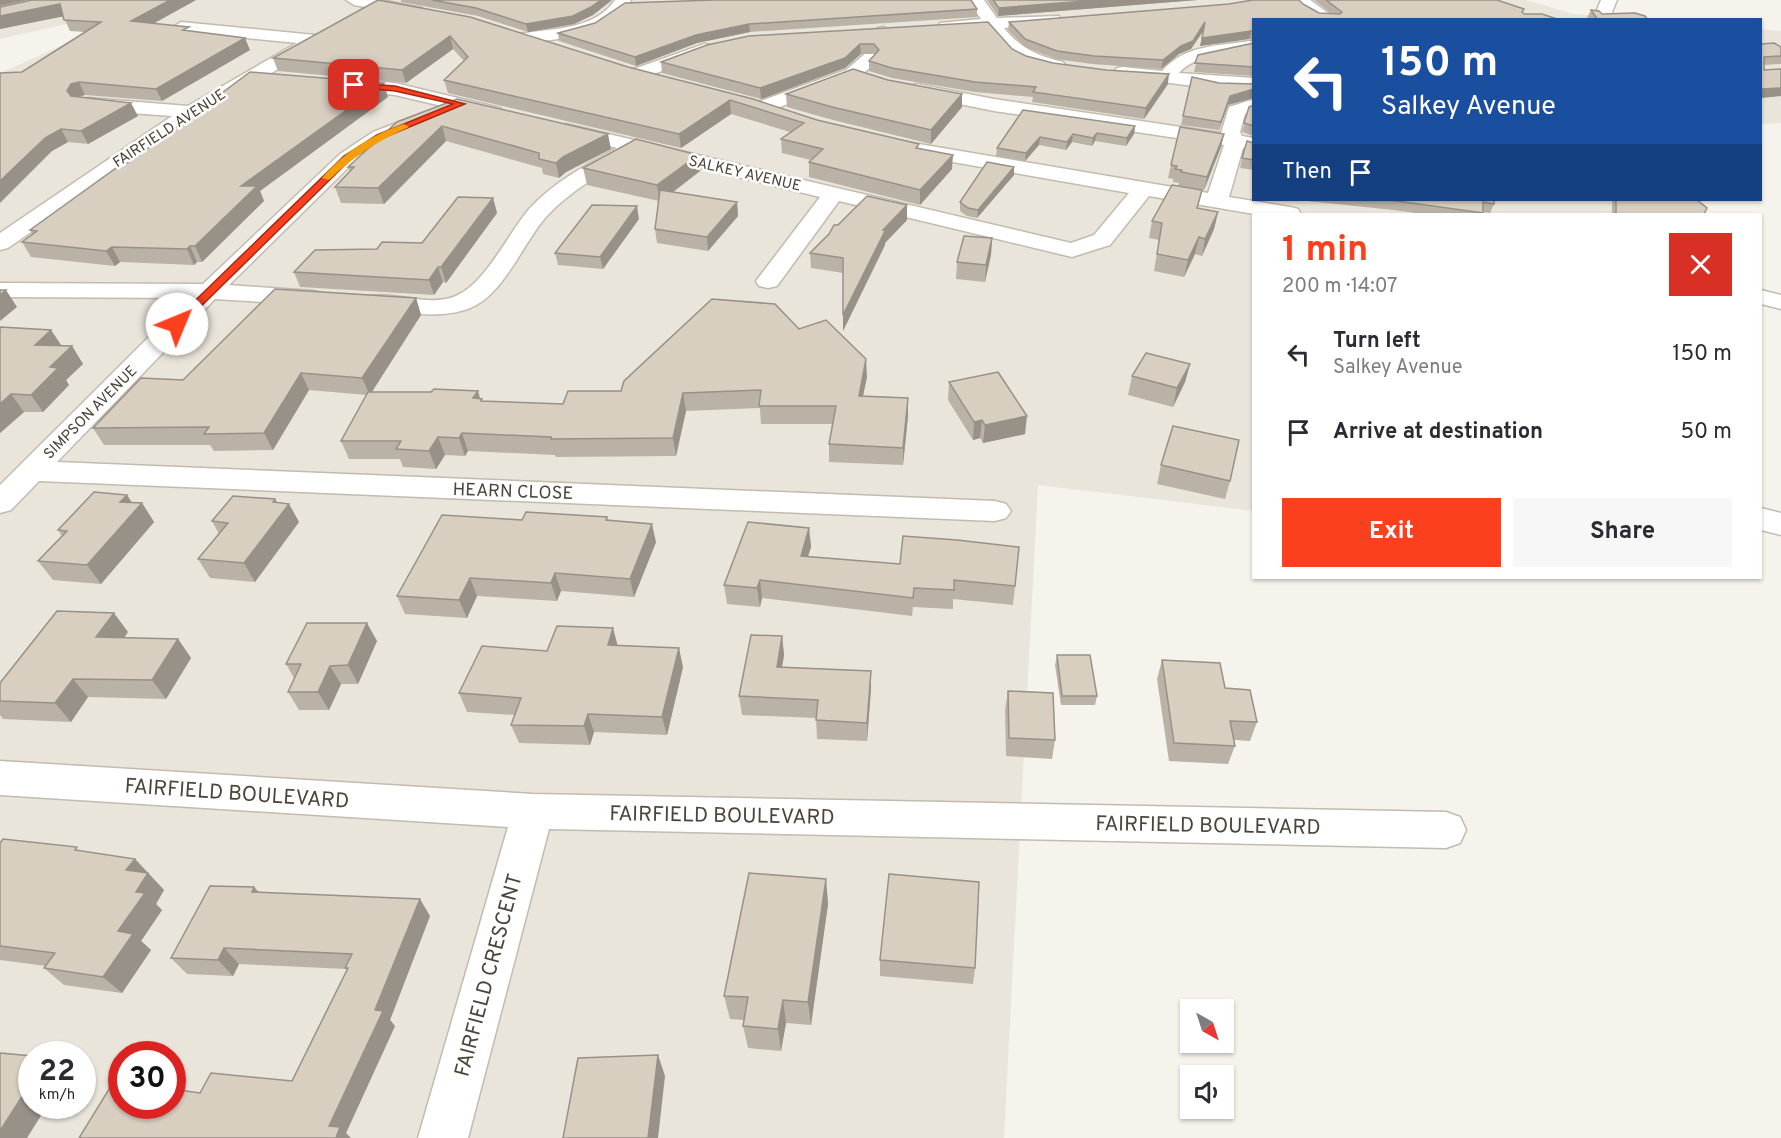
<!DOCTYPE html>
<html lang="en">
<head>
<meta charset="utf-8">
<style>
	:root { --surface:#fff; --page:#f7f7f7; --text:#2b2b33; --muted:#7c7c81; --accent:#fc3f1d }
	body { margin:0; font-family:Overpass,sans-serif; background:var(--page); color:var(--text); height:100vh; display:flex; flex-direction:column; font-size:22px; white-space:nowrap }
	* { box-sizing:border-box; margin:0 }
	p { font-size:20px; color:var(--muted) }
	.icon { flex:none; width:33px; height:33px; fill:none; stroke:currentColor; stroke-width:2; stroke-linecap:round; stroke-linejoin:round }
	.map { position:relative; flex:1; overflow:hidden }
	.side { position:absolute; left:1252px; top:213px; width:510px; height:366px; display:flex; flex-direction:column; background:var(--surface); border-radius:0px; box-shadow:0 2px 4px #0004 }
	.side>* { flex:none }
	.banner { position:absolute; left:1252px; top:18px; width:510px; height:183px; border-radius:0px; box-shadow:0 2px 4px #0004; background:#1a4fa0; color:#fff; overflow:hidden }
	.needle { width:39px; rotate:141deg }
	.tools { position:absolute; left:1180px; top:999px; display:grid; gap:12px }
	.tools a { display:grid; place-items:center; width:54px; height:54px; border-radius:0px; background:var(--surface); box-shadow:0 2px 4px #0004; font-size:30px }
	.speed { position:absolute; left:18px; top:1041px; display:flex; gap:12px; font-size:30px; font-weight:700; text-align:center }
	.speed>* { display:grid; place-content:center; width:78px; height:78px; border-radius:50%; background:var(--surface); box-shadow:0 2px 4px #0004; line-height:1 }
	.speed small { font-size:15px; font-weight:400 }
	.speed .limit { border:9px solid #d22; background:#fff; color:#111 }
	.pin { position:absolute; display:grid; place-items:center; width:51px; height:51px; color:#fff; margin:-26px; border-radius:12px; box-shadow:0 3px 9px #0006 }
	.me { position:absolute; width:66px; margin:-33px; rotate:45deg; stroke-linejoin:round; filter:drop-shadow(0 0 4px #0008) }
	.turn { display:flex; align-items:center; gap:21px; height:126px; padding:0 30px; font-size:27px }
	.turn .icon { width:78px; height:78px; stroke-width:2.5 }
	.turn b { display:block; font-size:42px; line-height:51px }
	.then { display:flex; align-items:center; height:57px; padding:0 30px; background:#0003; gap:12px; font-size:22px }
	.round { display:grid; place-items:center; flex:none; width:63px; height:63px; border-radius:0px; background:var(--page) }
	.headline { display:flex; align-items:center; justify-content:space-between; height:102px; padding:0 30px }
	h1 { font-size:36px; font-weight:700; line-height:45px; color:var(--accent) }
	.button { display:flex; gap:12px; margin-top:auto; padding:12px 30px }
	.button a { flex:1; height:69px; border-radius:0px; background:var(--accent); color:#fff; font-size:24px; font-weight:700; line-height:69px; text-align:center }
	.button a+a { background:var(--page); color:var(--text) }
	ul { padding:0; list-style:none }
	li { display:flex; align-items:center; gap:18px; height:78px; padding:0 30px }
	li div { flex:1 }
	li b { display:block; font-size:22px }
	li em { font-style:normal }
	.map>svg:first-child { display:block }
	.residential { fill:#eae5da; fill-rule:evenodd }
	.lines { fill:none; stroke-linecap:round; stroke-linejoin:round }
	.street-casing { stroke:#c2bbae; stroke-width:3 }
	.street { fill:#fff; fill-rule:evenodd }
	.wall { fill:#bab2a6 }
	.shaded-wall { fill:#979187 }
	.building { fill:#d8cfc1; stroke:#979187; stroke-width:1.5 }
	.route { fill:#fc3f1d; stroke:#a42913; stroke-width:1.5 }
	.slow { fill:#f59e0b }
	.labels { text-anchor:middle; stroke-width:5; stroke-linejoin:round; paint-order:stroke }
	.far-street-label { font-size:15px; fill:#4b4439; stroke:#fff }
	.street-label { font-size:18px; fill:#4b4439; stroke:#fff }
	.near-street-label { font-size:21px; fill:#4b4439; stroke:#fff }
</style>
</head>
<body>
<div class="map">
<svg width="1781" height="1138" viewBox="0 0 1781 1138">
	<rect width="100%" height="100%" fill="#f6f3ec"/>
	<!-- residential -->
	<path class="residential" d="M0 0H1526L1573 14 1641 19 1254 20V200H1659L1652 214H1254V511L1038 485 1004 1138H0V73L133 14 120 12 0 39ZM32 1054H82V1106H32ZM122 1054H172V1106H122Z
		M1761 29 1781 31V123L1761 124Z"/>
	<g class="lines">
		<defs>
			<path id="street" d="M346 0H381L422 8 424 11 416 16 354 5Z
				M615 0H631C629 7 625 10 619 14 591 39 562 38 526 43L520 42 517 38 520 34 526 33C557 28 595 29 615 0Z
				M968 0H984L997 18 1059 16 1061 19 1059 22 1053 24 1004 28C1020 48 1038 56 1063 62L1066 66 1063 70C1033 77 1004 51 988 29L940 31 938 27 940 23 981 19Z
				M1293 0H1310L1338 20C1316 20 1307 18 1293 0Z
				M1601 0H1617L1612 12 1615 20H1599L1596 12Z
				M181 22 315 35 321 36 324 40 321 44 198 116 8 248 0 250V233L172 116 88 110 81 108 78 104 81 100 88 98 188 106 297 43 175 31 173 27Z
				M884 27 892 32 880 59 858 78 769 111H755L752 107 755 103 846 70 866 53 878 28Z
				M1249 41 1254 42V50C1230 56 1196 53 1179 73L1254 78V90L1217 89 1123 77 1117 76 1114 72 1117 68 1123 67 1162 71C1185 45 1216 46 1249 41Z
				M704 44 710 45 713 49 710 53 643 78H631L628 74 631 70Z
				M340 78 395 83 500 108 503 112 500 116 493 118 395 95 333 88 331 84 333 80Z
				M917 84 994 99 1221 133 1229 107 1254 99V111L1245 114 1240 132 1242 136 1254 138V150L1243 148 1229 197 1290 207 1298 209 1301 214H1254L1149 196 1110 245 1072 257 839 201 777 286 768 288 759 286 756 281 820 197 635 152 632 156C601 173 570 191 546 217 523 243 503 296 470 308 440 320 405 312 374 309L365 307 362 302 365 297C394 290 428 308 456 296 487 282 508 233 530 208 554 182 586 165 617 148L559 134 556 130 559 126 566 124 1071 243 1094 235 1129 193 907 154 900 152 897 148 900 144 907 142 1208 193 1224 145 994 111 910 94 908 90 910 86Z
				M423 113 430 115 433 119 430 123 387 140 354 162 229 285 313 291 322 293 325 298 322 303 313 305 215 299 57 462 995 501 1006 504 1011 511 1006 518 995 521 39 481 11 510 0 513V485L188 298 0 297V283L203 284 340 154 373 132Z
				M1761 290 1781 295V309L1761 304Z
				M1761 508 1781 513V535L1761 530Z
				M0 761 533 794 1446 812 1460 817 1466 830 1460 843 1446 848 549 829 468 1138H418L508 827 0 795Z"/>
		</defs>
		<!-- street casing -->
		<use href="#street" class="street-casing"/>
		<!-- street -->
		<use href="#street" class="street"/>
	</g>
	<!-- wall -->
	<path class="wall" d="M32 0H196L153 24 191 31 250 50 162 101 85 95 77 97 138 116 88 144 68 142 52 151 22 72 85 32 70 31 63 16 0 29V7Z
		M378 0 628 67 919 148 952 169 920 205 809 177V162L811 160 782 153 781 139 790 132 731 114 681 148 448 93 444 80 464 61 453 49 406 83 278 71 273 58Z
		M401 0H612L593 15 574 24 528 32 478 16 401 2Z
		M987 0H1197L998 16Z
		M1314 0H1497L1524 9 1254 20V40L1249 39 1200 46 1203 31 1191 49 1179 54 1161 69 1092 64 1056 59 1025 47 1008 30 1009 22 1229 4H1303L1319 13 1332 14Z
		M977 9V17L750 32 697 43 636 66 559 41 558 33Z
		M1591 10 1602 14 1648 20H1588L1587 18Z
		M749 36 1012 49 1026 56 1053 63 1168 84 1144 119 1032 102 1033 97 975 92 892 78 869 71V61L875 55 874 54H861L845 68 761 99 662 73 661 62Z
		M1254 43V76L1194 72 1198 55Z
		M1761 44 1781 47V64L1764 65V70L1781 69V96L1761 98Z
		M888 80 962 94V107L931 144 833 120 787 107 786 94Z
		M1219 83 1254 84V98L1228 105 1219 130 1181 125 1183 116Z
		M388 97 260 191 264 201 202 262H197L194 265 120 262 115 266 31 257 22 242 32 234 30 230 128 163Z
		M457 99 611 149 566 172 559 178 543 174 542 168 446 141 384 204 341 203 335 187 350 171 348 167Z
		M1254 105V136L1242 132 1249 107Z
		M1023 110 1135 126 1134 134 1126 146 1095 141 1092 146 1072 142 1066 150 1039 145 1025 161 996 156 997 148Z
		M1224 134 1221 147 1204 190 1178 186 1179 183 1173 182V179L1168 178 1171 165Z
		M1254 143V170L1240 168 1242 158Z
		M1014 167V175L977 218 967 216 960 211V202Z
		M583 168 700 171 673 192 737 202 738 216 708 251 657 243 655 229 659 201 587 185Z
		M493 198 497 213 446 283 443 282 434 295 300 287 294 272 377 249 422 243Z
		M1298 200H1494V204L1490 213 1483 212V214H1424L1393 210Z
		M1605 200H1697L1704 214H1612V201Z
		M907 205V220L885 243V245L843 331V273L811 268 810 253 838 225Z
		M1198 209 1218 212 1214 229 1202 256 1195 254 1184 277 1154 271 1159 240 1149 238 1152 221Z
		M639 219 603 269 558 265 555 253Z
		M992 238 991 255 985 282 956 279 957 262Z
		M416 298 421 315 371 392 480 399 483 401 563 404 621 391 799 329 867 377 863 396 908 398V416L903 465 829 462V444L832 424H761L760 408 686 411 676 456 556 457 555 455 468 451 465 456 445 455 436 469 403 467 400 459H349L341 441 367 395 309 390 273 450 214 451 210 445H104L93 428 183 380Z
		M0 327 51 330 62 346H72L83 364 66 380 69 385 43 412H24L0 433Z
		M1190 364 1185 382 1173 407 1128 395 1132 376Z
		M949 382 1025 434 983 443 980 438 973 440 948 400Z
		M1161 465 1230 481 1225 499 1157 484Z
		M127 495 132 503H142L154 522 101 584 53 580 38 561 62 536 58 530Z
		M275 499 277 502 289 504 299 522 255 582 210 578 198 559 219 534 212 521Z
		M607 517 608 520 656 542 634 597 561 591 557 601 477 596 467 618 405 614 397 596 522 520Z
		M809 528 811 547 808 557 900 564 1019 547 1013 605 953 599V609L913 607 912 616 762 598 760 607 727 604 724 585Z
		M613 628 617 645 683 667 667 735 594 732 590 745 519 743 511 725 515 715 467 712 459 693 547 651Z
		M128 632 124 638 178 639 191 658 166 699 88 697 71 722 3 719 0 715V683Z
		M782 636 784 655 782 667 871 689 867 741 817 739 816 718 742 715 739 696Z
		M377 641 358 684H341L329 710H299L288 692 294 678 286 664Z
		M1057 655 1097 696 1095 705H1061L1055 665Z
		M1162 660 1225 688 1257 722 1250 741 1234 740 1235 746 1228 764 1169 761 1157 679Z
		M1008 691 1055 740 1052 759 1006 756 1005 710Z
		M0 843 81 851 135 859 164 890 156 904 162 910 141 941 151 950 122 993 64 985 44 968 46 966 0 960Z
		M826 879 828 904 811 1025 786 1023 781 1051 748 1048 743 1026 744 1020 730 1019 724 996Z
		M254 887 259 892 430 916 390 1020 395 1026 346 1133 200 1093 292 1081 347 970 346 969 239 964 233 976 187 974 171 958Z
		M880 960 975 968 973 984 880 976Z"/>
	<!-- shaded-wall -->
	<path class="shaded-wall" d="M0 0H28L0 6Z
		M170 0H196L136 33 131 21Z
		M601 0H612L593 15 574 24 528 32 526 24Z
		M1098 0H1197L998 16 999 8Z
		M60 4 65 16 0 29V16Z
		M1205 22 1204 30 1191 49 1179 54 1161 69 1163 60Z
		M749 24 750 32 697 43 636 66 635 57 696 35Z
		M1251 31 1249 39 1200 46 1202 38Z
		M450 36 453 49 406 83 402 70Z
		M245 38 250 50 162 101 156 89Z
		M860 44 861 54 845 68 761 99 760 88Z
		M1169 74 1168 84 1144 119 1146 108Z
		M79 82 85 95 77 97 74 104 67 91 71 84Z
		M384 83 388 97 260 191 264 201 202 262 195 246 241 186Z
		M1781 88V96L1761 98V91L1762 89Z
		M1254 89V98L1228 105 1219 130 1221 122 1230 96Z
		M962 94V107L931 144V130Z
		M730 100 731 114 681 148 679 134Z
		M131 103 138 116 88 144 81 131Z
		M442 126 446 141 384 204 378 188Z
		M1135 126 1134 134 1126 146 1127 138Z
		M61 129 68 142 52 151 0 203V181L45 138Z
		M1097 133 1095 141 1092 146 1093 138Z
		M608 134 611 149 566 172 559 178 556 163 563 157Z
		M1073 134 1072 142 1066 150 1067 142Z
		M1224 134 1221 147 1204 190 1207 177Z
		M1040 137 1039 145 1025 161 1026 153Z
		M698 155 700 171 660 202 657 185Z
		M953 155 952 169 920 205V190Z
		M1014 167V175L977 218 978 210Z
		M493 198 497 213 446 283 441 267Z
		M737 202 738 216 708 251 707 237Z
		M907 205V220L885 243V245L843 331V315L883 230Z
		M637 206 639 219 603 269 600 257Z
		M1218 212 1214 229 1202 256 1205 239Z
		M1199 237 1195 254 1184 277 1188 260Z
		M992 238 991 255 985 282 986 265Z
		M190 246 197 262 194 265 187 249Z
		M112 247 120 262 115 266 106 251Z
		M438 267 443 282 434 295 429 280Z
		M6 290 17 307 0 321V295Z
		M416 298 421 315 370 395 362 378Z
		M51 330 62 347 35 345Z
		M72 346 83 364 66 380 69 385 43 412 31 395 50 367Z
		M866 359 867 377 859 414V396Z
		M1190 364 1185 382 1173 407 1177 388Z
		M301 373 309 390 273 450 264 433Z
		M478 391 483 409 473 398Z
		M683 393 686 411 676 456 673 438Z
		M11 394 24 412 0 433V404Z
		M908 398V416L903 465V448Z
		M1027 416 1025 434 983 443 985 425Z
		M982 420 980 438 973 440 974 422Z
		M462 433 468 451 465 456 459 438Z
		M438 437 445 455 436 469 429 451Z
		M127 495 136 509 142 503 154 522 101 584 87 565 120 502Z
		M275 499 282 513 289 504 299 522 255 582 244 563Z
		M652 524 656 542 634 597 630 579Z
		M809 528 811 547 802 575 801 556Z
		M555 573 561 591 557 601 551 583Z
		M470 578 477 596 467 618 459 600Z
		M760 580 762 598 760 607 757 588Z
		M114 613 128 632 111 656 96 637Z
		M367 623 377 641 358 684 348 665Z
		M613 628 618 647 608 645Z
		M782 636 784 655 779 685 777 667Z
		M178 639 191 658 166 699 152 680Z
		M679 648 683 667 667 735 662 717Z
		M330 666 341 684 329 710 318 692Z
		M871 671V689L867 741V723Z
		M73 679 88 697 71 722 55 703Z
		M588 714 594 732 590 745 584 726Z
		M135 859 164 890 156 904 162 910 141 941 151 950 122 993 103 977 118 931 126 870Z
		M826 879 828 904 811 1025 808 1002Z
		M254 887 268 904 252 892Z
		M420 899 430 916 390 1020 395 1026 346 1133 351 1138H336L329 1126Z
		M224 948 239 964 233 976 218 960Z
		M783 1000 786 1023 781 1051 778 1029Z
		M658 1055 665 1076 658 1138H648Z
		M32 1081V1106H47L27 1138H0V1131Z"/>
	<!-- building -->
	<path class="building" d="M32 0H170L131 21 189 27 183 30 245 38 156 89 79 82 71 84 67 91 71 96 131 103 81 131 61 129 45 138 0 181V73L22 72 101 22 64 20 60 4 0 16V7Z
		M378 0 470 17 628 67 753 99 817 120 919 144 916 148 953 155 920 190 809 162 823 149 781 139 804 123 730 100 679 134 444 80 468 57 450 36 402 70 273 58Z
		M432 0H601L591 7 573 16 526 24 476 8Z
		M714 0H971L977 9 749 24 696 35 635 57 558 33 595 23 625 3Z
		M993 0H1098L999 8Z
		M1253 0H1299L1303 4 1319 13 1340 14 1342 12 1326 0H1497L1524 9 1522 12 1524 14H1542L1560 20H1254V31H1251L1202 38 1205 22 1193 41 1181 46 1163 60 1094 56 1057 51 1025 39 1009 22 1229 4Z
		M1591 10 1599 11 1602 14 1635 13 1645 16 1648 20H1598Z
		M988 22 1012 49 1026 56 1053 63 1106 70 1169 74 1146 108 1033 92 1036 87 975 82 892 68 869 61 879 50 874 44H860L845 58 760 88 661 62 707 45 749 36Z
		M1254 43V67L1195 63 1198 55Z
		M1774 43 1781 47V56L1764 57V70L1781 69V88L1762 89H1761V44Z
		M853 69 888 80 962 94 931 130 832 107 786 94Z
		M250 72 384 83 241 186H257L195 246H190L187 249 112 247 106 251 22 242 37 231 30 230 123 163H128Z
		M1192 77 1219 83 1254 84V89L1230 96 1221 122 1183 116Z
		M457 99 608 134 563 157 556 163 539 159V153L442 126 378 188 335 187 354 167H348L397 122Z
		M1254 105V126L1244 123 1249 107Z
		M1023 110 1135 126 1127 138 1097 133 1093 138 1073 134 1067 142 1040 137 1026 153 997 148Z
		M1180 127 1224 134 1207 177 1181 172 1182 170 1175 169 1177 166 1171 165Z
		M636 139 698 155 657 185 583 168Z
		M1247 141 1254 143V160L1242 158Z
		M987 162 1014 167 978 210 968 208 960 202Z
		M1172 185 1202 190 1197 208 1218 212 1205 239 1199 237 1188 260 1157 254 1162 223 1152 221Z
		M660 190 737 202 707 237 655 229Z
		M867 196 907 205 883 230 885 231 843 315V258L810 253 829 234 834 225H838Z
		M458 197 493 198 441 267H438L429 280 294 272 315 250 377 249 382 242 422 243Z
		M1390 200H1494V204L1483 202V213Z
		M1616 200H1697L1707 208 1704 214H1616Z
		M592 205 637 206 600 257 555 253Z
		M964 236 992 238 986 265 957 262Z
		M275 289 416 298 362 378 301 373 264 433 204 434 209 427 93 428 141 378 183 380Z
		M0 290H6L0 295Z
		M712 299 775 304 799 329 826 320 866 359 859 396 908 398 903 448 829 444 836 406H759L761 390 683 393 673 438 551 439V437L462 433 459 438 438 437 429 451 396 449 401 441H341L368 392H431L434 389 478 391 473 398 482 399 481 401 563 404 568 391H621L624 381Z
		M0 327 51 330 35 345 72 346 50 367 58 368 31 395 11 394 0 404Z
		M1146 353 1190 364 1177 388 1132 376Z
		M998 372 1027 416 985 425 982 420 974 422 949 382Z
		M1173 426 1239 440 1230 481 1161 465Z
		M94 492 127 495 120 502 142 503 87 565 38 561 67 531 58 530Z
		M233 496 275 499 273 502 289 504 244 563 198 559 228 523 212 521Z
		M526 512 607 517 606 520 652 524 630 579 555 573 551 583 470 578 459 600 397 596 442 515 522 520Z
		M748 522 809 528 801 556 900 564 903 536 957 540 1019 547 1015 586 954 580V590L914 588 913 598 760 580 757 588 724 585Z
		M57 611 114 613 96 637 178 639 152 680 73 679 55 703 0 701V683Z
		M307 623H367L348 665 330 666 318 692H288L301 664H286Z
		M557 626 613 628 608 645 679 648 662 717 588 714 584 726 511 725 521 698 459 693 482 646 547 651Z
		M751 635 782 636 777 667 871 671 867 723 816 720 818 700 739 696Z
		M1057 655H1090L1097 696H1062Z
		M1162 660 1220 663 1225 688 1250 690 1257 722 1230 721 1235 746 1174 743Z
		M1008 691 1053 693 1055 740 1009 738Z
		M3 839 77 847 75 850 135 859 126 870 148 873 136 892 145 893 118 931 133 934 103 977 44 968 55 953 0 946V843Z
		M749 873 826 879 808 1002 783 1000 778 1029 743 1026 748 997 724 996Z
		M889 874 979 882 975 968 880 960Z
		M210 886 254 887 252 892 420 899 375 1010 383 1011 329 1126 340 1127 336 1138H79L114 1081 122 1082V1106H172V1089L200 1093 211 1073 292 1081 348 968H345L352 954 224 948 218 960 171 958Z
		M0 1053 32 1056V1081L0 1131Z
		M658 1055 648 1138H563L578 1058Z"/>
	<!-- route -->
	<path class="route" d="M354 83 395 86 465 104 383 138 350 160 181 326H173V322L344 156 377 135 453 104 395 91 351 87 350 85Z"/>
	<!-- slow -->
	<path class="slow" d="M404 124 409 127 407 128C377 141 353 157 329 180L322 178C343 153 373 134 404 124Z"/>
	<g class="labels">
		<!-- far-street labels -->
		<g class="far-street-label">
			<text transform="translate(169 128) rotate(-33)" y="5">FAIRFIELD AVENUE</text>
			<text transform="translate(745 173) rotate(13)" y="5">SALKEY AVENUE</text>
			<text transform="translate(90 412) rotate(-45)" y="5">SIMPSON AVENUE</text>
		</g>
		<!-- street labels -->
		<g class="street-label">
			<text transform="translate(513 491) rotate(2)" y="6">HEARN CLOSE</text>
		</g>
		<!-- near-street labels -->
		<g class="near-street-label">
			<text transform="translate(237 793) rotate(4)" y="7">FAIRFIELD BOULEVARD</text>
			<text transform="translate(722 815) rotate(1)" y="7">FAIRFIELD BOULEVARD</text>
			<text transform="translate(1208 825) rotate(1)" y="7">FAIRFIELD BOULEVARD</text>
			<text transform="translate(488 975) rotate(-75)" y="7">FAIRFIELD CRESCENT</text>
		</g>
	</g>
</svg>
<div class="tools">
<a><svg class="needle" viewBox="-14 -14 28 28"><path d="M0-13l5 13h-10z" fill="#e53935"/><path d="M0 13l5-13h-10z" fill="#7c7c81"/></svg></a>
<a><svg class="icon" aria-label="sound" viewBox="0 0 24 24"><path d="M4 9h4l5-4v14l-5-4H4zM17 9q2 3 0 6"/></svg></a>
</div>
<div class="speed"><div>22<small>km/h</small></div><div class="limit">30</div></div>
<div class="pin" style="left:354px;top:85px;background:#d93025"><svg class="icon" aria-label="arrive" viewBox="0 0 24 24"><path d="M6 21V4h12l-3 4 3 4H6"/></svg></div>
<svg class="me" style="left:177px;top:324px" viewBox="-20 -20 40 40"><circle r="19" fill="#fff"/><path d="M0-13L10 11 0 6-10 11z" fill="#fc3f1d"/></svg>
<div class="banner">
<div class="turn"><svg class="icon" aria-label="left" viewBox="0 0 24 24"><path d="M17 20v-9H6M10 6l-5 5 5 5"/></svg><div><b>150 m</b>Salkey Avenue</div></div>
<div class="then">Then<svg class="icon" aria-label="arrive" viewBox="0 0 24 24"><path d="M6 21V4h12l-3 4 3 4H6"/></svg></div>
</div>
<section class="side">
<div class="headline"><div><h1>1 min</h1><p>200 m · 14:07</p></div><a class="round" style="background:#d93025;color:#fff"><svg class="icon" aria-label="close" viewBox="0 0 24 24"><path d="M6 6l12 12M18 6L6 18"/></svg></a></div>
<ul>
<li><svg class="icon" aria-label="left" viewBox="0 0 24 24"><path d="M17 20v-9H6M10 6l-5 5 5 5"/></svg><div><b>Turn left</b><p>Salkey Avenue</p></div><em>150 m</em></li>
<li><svg class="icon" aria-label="arrive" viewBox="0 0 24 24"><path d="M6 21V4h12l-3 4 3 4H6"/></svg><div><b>Arrive at destination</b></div><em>50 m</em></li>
</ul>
<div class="button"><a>Exit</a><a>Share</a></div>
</section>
</div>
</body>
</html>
